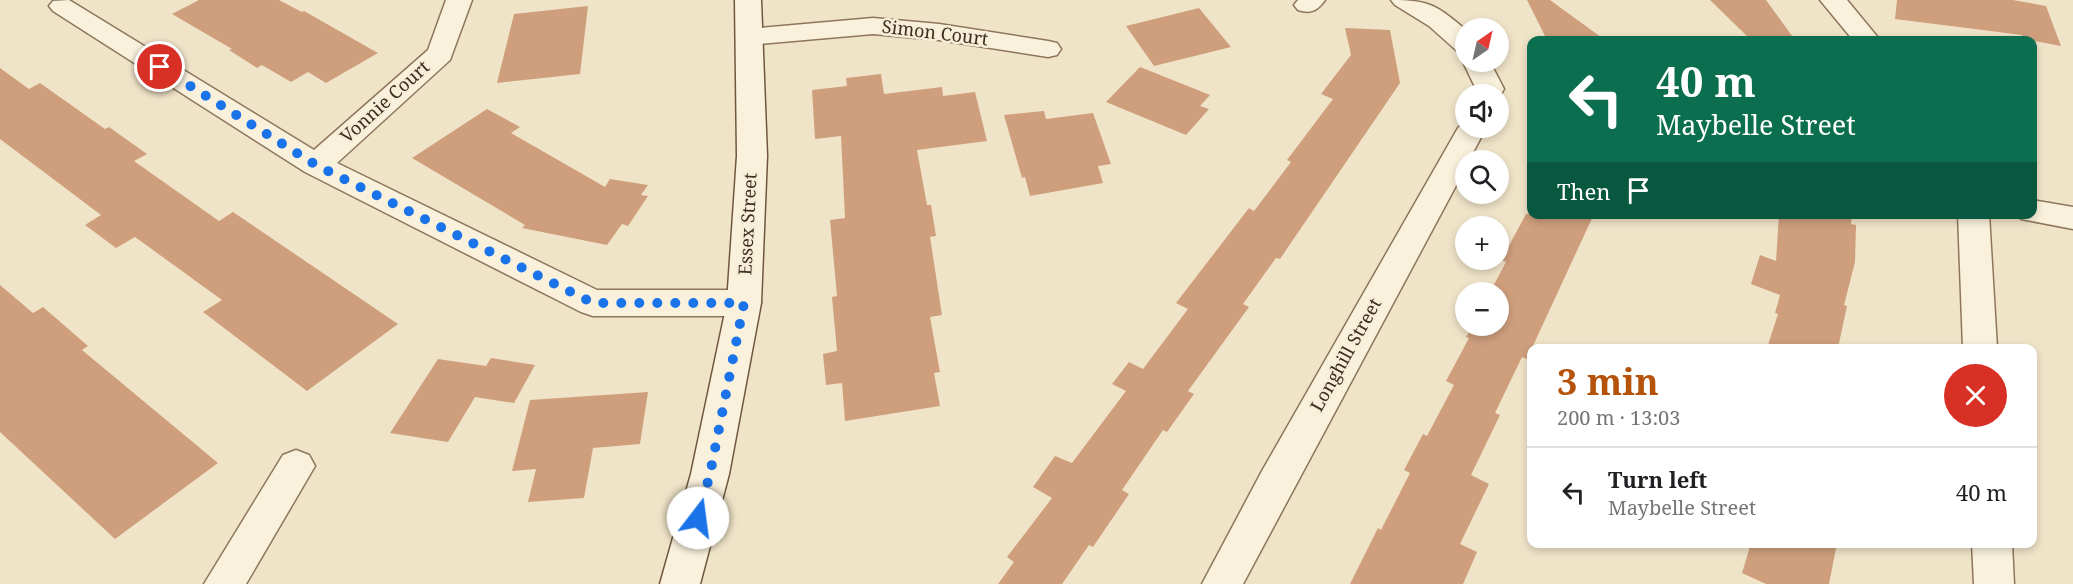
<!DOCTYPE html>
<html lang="en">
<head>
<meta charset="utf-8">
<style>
	:root { --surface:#fff; --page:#f6f6f6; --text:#202124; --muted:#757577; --line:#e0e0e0; --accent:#b45309 }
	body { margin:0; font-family:"Noto Serif",serif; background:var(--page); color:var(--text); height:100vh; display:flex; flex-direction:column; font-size:22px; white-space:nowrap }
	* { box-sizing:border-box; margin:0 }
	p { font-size:20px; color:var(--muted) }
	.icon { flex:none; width:33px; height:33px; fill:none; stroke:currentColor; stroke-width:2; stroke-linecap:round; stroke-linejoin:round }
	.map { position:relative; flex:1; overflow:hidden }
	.panel { position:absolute; left:1527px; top:344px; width:510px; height:204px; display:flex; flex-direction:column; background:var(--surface); border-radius:12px; box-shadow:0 3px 9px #0003 }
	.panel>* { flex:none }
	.top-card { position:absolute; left:1527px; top:36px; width:510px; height:183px; border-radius:12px; box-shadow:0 3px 9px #0003; background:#0b6e4f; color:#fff; overflow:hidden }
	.needle { width:39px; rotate:34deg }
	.tools { position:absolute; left:1455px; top:18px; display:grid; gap:12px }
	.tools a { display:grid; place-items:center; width:54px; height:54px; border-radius:50%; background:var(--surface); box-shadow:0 3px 9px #0003; font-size:30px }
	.pin { position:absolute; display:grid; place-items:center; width:51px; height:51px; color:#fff; margin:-26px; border:3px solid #fff; border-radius:50%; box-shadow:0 2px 6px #0007 }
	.me { position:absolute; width:66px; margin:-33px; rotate:15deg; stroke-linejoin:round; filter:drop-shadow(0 0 4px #0008) }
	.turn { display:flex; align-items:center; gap:21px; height:126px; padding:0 30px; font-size:27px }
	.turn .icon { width:78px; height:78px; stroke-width:2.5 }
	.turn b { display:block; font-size:42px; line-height:51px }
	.then { display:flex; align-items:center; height:57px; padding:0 30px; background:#0003; gap:12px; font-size:22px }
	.round { display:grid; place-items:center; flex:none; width:63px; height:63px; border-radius:32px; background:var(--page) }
	.headline { display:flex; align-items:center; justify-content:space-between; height:102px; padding:0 30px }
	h1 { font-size:36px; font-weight:700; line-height:45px; color:var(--accent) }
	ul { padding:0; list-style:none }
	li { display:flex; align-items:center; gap:18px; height:90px; padding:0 30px; border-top:2px solid var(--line) }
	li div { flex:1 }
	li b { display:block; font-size:22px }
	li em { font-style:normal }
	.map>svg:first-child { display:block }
	.building { fill:#cf9f7d }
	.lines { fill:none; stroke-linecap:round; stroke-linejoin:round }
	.street-casing { stroke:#8d765c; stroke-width:3 }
	.secondary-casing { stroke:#6f573f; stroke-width:3 }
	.street { fill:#faf1dc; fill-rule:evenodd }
	.secondary { fill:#faf1dc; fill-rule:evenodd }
	.route { stroke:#1a73e8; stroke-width:10; stroke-dasharray:0 18 }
	.labels { text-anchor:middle; stroke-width:5; stroke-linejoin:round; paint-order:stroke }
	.street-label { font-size:18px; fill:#3d2e20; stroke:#f7eed8 }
</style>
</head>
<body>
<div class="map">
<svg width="2073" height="584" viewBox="0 0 2073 584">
	<rect width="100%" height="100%" fill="#f0e4c8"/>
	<!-- building -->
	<path class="building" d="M199 0H279L302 12 304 11 378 53 326 83 308 72 291 82 262 65 257 68 229 50 232 49 172 14Z
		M1527 0H1550L1605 40H1547Z
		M1710 0H1766L1795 40H1751Z
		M1897 0H2013L2046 6 2061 46 2024 39 2022 35 1895 19Z
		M588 6 580 74 497 83 514 14Z
		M1199 8 1231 47 1154 66 1126 26Z
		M1345 28 1390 30 1400 83 1280 259 1276 258 1243 304 1249 307 1188 391 1194 394 1167 432 1163 430 1122 490 1129 494 1093 547 1089 545 1062 584H998L1014 562 1007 557 1052 498 1033 487 1055 456 1072 463 1126 391 1112 384 1129 362 1143 369 1188 309 1176 303 1249 208 1254 211 1291 162 1287 160 1333 99 1321 94 1351 55Z
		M1140 67 1210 95 1200 106 1209 109 1186 135 1106 102Z
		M0 68 29 89 40 83 105 129 109 127 147 154 134 161 219 221 233 212 398 324 307 391 203 312 222 300 135 237 116 248 85 225 101 215 0 139Z
		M881 74 884 94 942 87 943 96 975 92 987 141 917 150 927 205H931L936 236 930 237 942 315 930 317 940 372 934 373 940 406 845 421 842 383 826 385 823 354 837 351 832 297 837 296 830 220 845 218 841 136 815 139 812 90 847 86 846 78Z
		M487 109 520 127 511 133 605 187 610 179 648 185 641 195 648 196 628 226 622 224 607 245 522 228 525 225 412 158Z
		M1044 111 1046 119 1093 113 1111 164 1098 166 1103 183 1030 196 1025 177 1022 178 1004 115Z
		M1526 214H1594L1532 348V361L1522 357 1495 413 1500 415 1471 475 1489 484 1460 544 1477 552 1463 584H1350L1378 528 1381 530 1410 473 1404 470 1423 434 1427 436 1454 385 1446 381 1469 338 1466 337 1473 326H1498V292H1490L1506 262 1502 260 1504 255Z
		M1779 214H1852L1851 224 1856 225 1855 262 1844 305 1847 306 1838 348H1767L1778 314 1775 313 1780 295 1751 284 1760 255 1776 261Z
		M0 285 33 313 43 307 88 346 82 350 218 463 115 539 0 432Z
		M491 358 535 365 514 403 475 397 448 442 390 433 438 359 486 366Z
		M648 392 640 444 593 448 584 498 528 502 536 469 512 471 530 400Z
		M1751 543H1837L1829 584H1766L1742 573Z"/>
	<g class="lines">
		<defs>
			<path id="street" d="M69 0 314 150 428 50 446 0H472L450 60 337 163 597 290H744L756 294 761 303 756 312 744 316H593L581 312 305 172 53 11 49 6 53 1Z
				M1298 0H1325C1317 11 1311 14 1298 10L1294 5Z
				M1391 0C1430 0 1436 5 1466 30V53L1457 51 1429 26 1395 5Z
				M1820 0H1847L1880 40H1853Z
				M873 18 939 24 1048 41 1057 43 1061 49 1057 55 1048 57 939 40 873 34 749 45 740 43 736 37 740 31 749 29Z
				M1466 59V62H1490L1504 89 1498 99V94H1474L1476 89 1463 62Z
				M1466 120V128H1486L1469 160H1466V167L1243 584H1202L1262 471 1458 128Z
				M2032 200 2073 207V229L2021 219 2019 214H2032Z
				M1958 214H1989L1997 348H1963Z
				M296 450 309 455 315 466 246 584H204L283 455Z
				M1972 543H2012L2014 584H1974Z"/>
			<path id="secondary" d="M735 0H761L767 156 761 303 729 474 700 584H660L691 474 727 303 737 156Z"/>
		</defs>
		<!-- street casing -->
		<use href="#street" class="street-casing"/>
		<!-- secondary casing -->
		<use href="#secondary" class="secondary-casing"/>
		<!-- street -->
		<use href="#street" class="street"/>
		<!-- secondary -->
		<use href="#secondary" class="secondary"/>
	</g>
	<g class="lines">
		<!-- route -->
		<path class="route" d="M160 67 316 165 593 303H744L710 474 698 518"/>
	</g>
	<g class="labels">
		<!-- street labels -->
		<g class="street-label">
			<text transform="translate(935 33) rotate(7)" y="6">Simon Court</text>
			<text transform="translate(385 102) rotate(-42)" y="6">Vonnie Court</text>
			<text transform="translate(748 224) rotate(-87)" y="6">Essex Street</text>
			<text transform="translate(1346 355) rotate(-61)" y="6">Longhill Street</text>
		</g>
	</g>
</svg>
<div class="tools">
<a><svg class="needle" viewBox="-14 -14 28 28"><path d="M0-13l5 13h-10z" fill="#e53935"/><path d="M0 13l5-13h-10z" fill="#757577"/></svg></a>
<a><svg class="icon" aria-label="sound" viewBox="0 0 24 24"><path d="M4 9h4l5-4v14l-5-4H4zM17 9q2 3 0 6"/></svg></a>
<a><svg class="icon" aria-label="search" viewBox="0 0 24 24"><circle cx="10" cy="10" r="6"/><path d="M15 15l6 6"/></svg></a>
<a>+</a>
<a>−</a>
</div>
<div class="pin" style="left:160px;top:67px;background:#d93025"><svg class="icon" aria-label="arrive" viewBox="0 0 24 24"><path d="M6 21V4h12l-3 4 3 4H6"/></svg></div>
<svg class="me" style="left:698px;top:518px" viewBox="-20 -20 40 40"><circle r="19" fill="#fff"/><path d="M0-13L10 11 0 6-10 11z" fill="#1a73e8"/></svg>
<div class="top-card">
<div class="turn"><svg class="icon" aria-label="left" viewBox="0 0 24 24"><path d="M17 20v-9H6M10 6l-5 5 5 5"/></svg><div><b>40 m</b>Maybelle Street</div></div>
<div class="then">Then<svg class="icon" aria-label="arrive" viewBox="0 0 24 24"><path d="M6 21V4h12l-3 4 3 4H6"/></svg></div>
</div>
<section class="panel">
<div class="headline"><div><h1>3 min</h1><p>200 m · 13:03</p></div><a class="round" style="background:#d93025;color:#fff"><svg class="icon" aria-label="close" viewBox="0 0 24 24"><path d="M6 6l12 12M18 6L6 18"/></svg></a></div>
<ul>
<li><svg class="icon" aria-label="left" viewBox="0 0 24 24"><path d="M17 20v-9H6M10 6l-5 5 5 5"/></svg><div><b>Turn left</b><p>Maybelle Street</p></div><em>40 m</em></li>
</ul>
</section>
</div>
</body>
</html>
